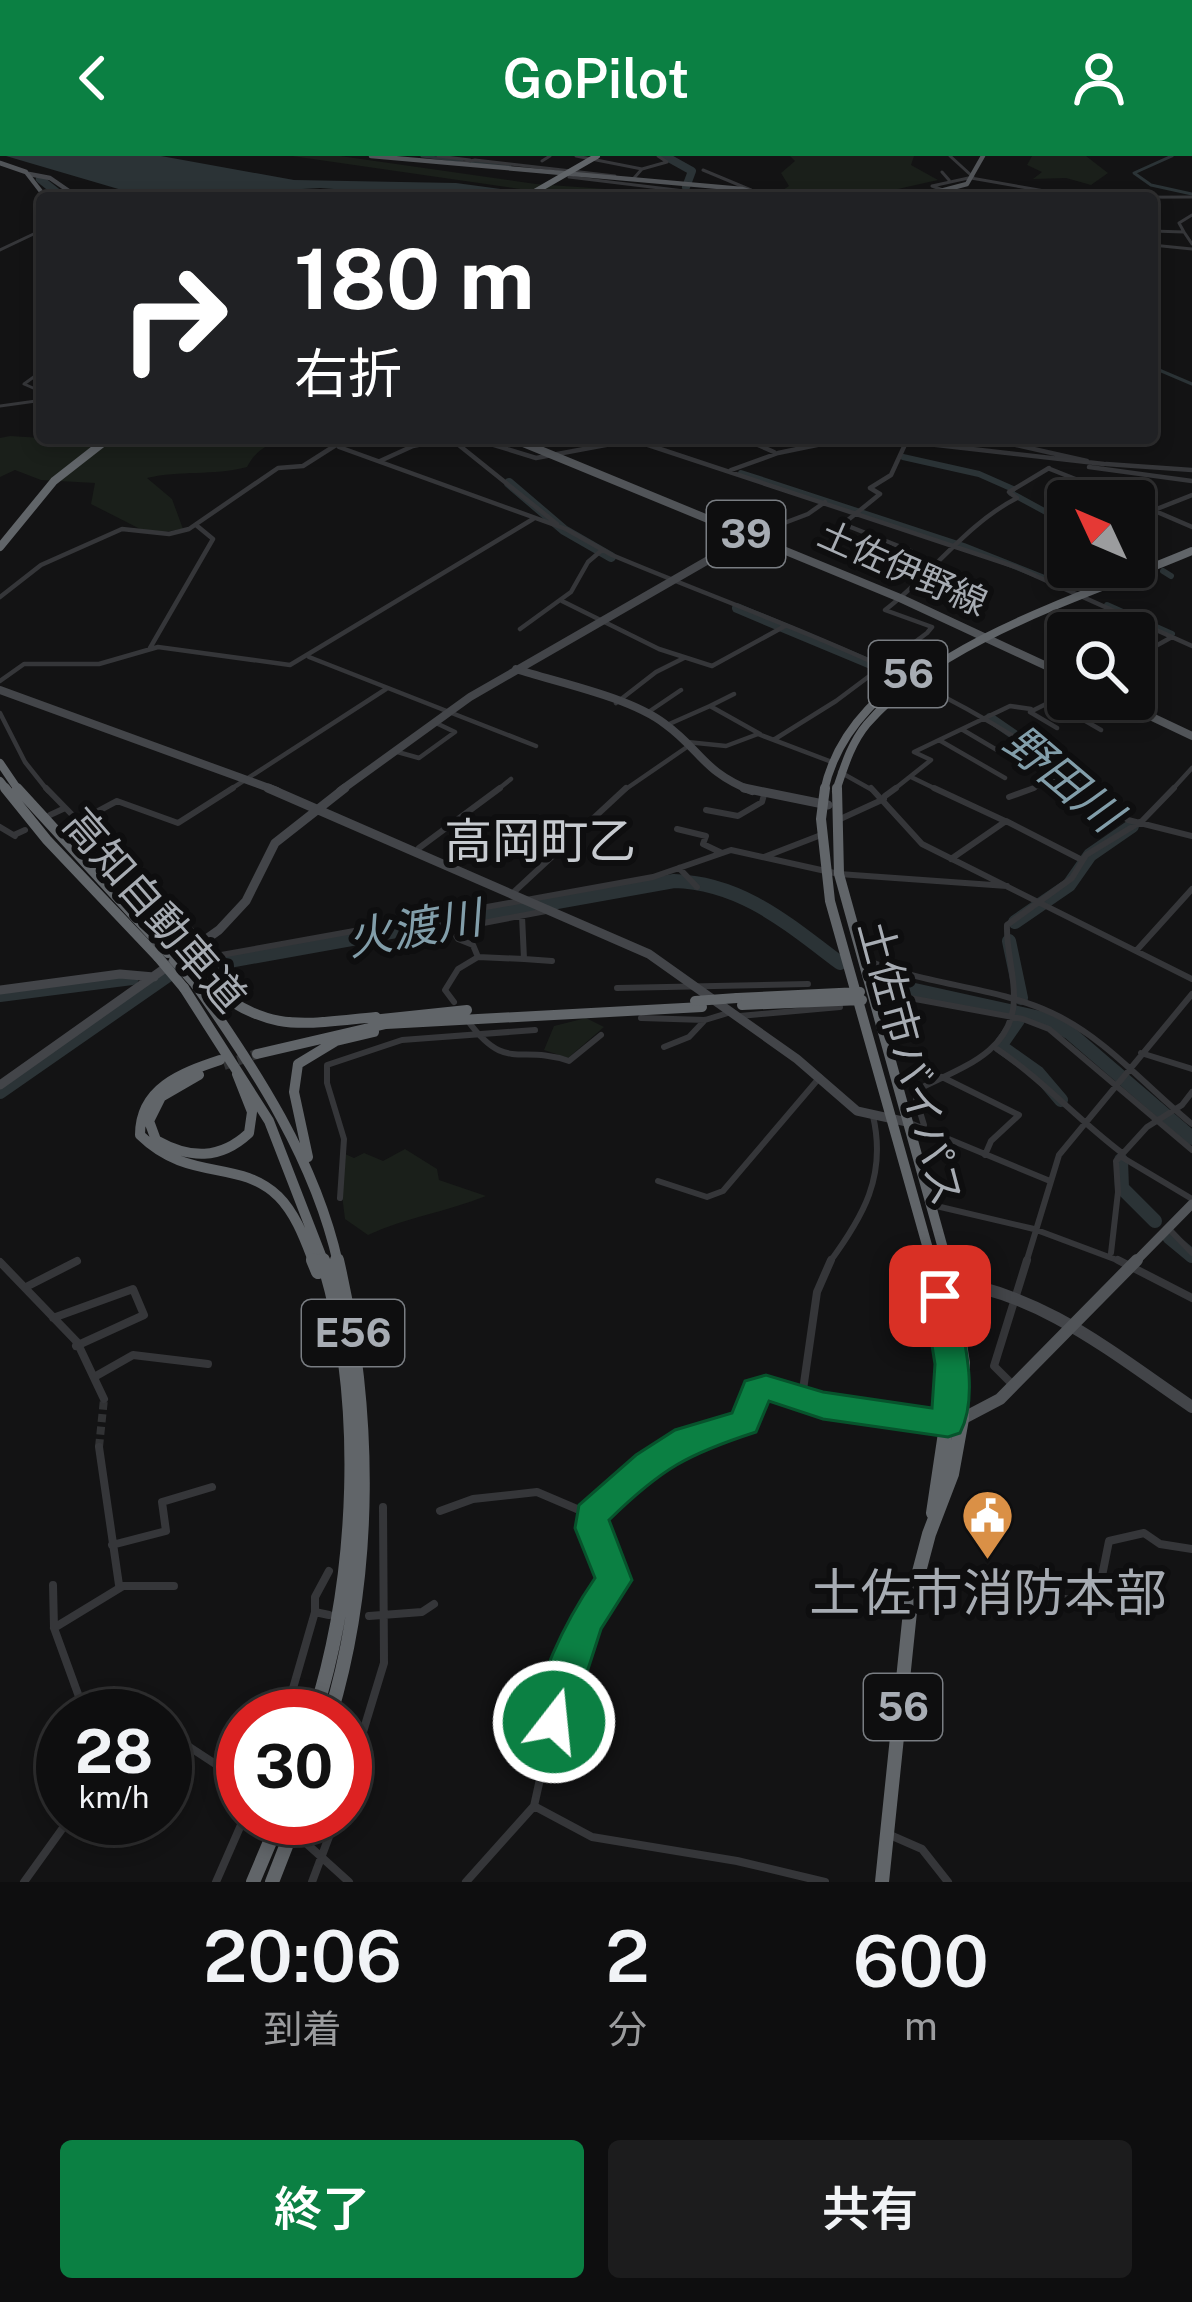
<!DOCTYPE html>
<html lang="ja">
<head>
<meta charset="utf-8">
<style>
	:root { --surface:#0e0e0f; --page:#1c1c1d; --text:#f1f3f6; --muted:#9b9c9e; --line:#2e2e2f; --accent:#0b8043 }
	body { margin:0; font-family:"Public Sans","Noto Sans JP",sans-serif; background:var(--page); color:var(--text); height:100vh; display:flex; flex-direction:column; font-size:45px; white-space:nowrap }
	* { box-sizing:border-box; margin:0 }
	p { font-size:39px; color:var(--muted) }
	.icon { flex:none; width:66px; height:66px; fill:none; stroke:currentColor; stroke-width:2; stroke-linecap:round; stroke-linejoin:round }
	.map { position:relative; height:1726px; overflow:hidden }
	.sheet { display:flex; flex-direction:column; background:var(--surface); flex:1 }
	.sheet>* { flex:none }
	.top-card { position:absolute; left:36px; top:36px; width:1122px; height:252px; border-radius:12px; box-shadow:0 6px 18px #0003,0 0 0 3px var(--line); background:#202124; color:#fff; overflow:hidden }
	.needle { width:78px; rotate:314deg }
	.tools { position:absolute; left:1047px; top:324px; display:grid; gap:24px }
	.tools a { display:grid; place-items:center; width:108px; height:108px; border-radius:12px; background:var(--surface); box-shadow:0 6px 18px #0003,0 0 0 3px var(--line); font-size:60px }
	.speed { position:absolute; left:36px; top:1533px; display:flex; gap:24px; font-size:60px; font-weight:700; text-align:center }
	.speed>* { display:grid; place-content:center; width:156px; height:156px; border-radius:50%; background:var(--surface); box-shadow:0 6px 18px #0003,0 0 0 3px var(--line); line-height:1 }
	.speed small { font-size:30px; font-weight:400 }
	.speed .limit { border:18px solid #d22; background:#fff; color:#111 }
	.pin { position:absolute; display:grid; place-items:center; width:102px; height:102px; color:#fff; margin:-51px; border-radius:24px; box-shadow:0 6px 18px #0006 }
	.me { position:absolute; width:132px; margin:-66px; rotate:16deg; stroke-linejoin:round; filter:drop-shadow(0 0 9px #0008) }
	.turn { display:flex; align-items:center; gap:42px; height:252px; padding:0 60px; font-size:54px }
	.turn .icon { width:156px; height:156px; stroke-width:2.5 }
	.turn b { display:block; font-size:84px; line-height:102px }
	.eta { display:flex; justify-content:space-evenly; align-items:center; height:204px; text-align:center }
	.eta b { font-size:72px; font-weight:600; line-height:84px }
	.button { display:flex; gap:24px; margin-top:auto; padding:24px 60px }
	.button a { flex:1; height:138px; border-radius:12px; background:var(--accent); color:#fff; font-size:48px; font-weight:600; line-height:138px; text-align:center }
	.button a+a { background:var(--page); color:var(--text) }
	header { display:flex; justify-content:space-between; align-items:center; height:156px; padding:0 60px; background:var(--accent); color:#fff; font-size:54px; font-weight:600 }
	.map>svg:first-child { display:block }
	.green { fill:#1a1f1a }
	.water { fill:#2b3336 }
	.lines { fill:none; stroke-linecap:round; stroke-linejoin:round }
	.stream { stroke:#2b3336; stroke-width:3 }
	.canal { stroke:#2b3336; stroke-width:6 }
	.river-far2 { stroke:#2b3336; stroke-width:8 }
	.river-far1 { stroke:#2b3336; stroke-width:10 }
	.river { stroke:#2b3336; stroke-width:14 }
	.street-tunnel { stroke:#313234; stroke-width:8; stroke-dasharray:8 4.5; stroke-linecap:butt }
	.highway-tunnel { stroke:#313234; stroke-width:10; stroke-dasharray:10 4.5; stroke-linecap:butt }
	.street-far3 { stroke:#353639; stroke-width:3 }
	.street-far2 { stroke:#353639; stroke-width:4.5 }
	.street-far1 { stroke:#353639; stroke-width:6 }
	.street { stroke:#353639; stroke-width:8 }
	.secondary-far3 { stroke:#434549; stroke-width:4.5 }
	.secondary-far2 { stroke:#434549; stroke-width:8 }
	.secondary-far1 { stroke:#434549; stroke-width:9 }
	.secondary { stroke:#434549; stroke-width:12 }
	.primary-far3 { stroke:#515458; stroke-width:4.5 }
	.primary-far2 { stroke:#515458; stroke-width:8 }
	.primary-far1 { stroke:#515458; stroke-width:9 }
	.primary { stroke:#515458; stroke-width:12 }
	.highway-far2 { stroke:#616569; stroke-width:8 }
	.highway-far1 { stroke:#616569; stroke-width:10 }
	.highway { stroke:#616569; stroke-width:14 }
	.highway-bridge-far1 { stroke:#616569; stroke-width:6 }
	.highway-bridge { stroke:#616569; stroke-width:10 }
	.route { fill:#0b8043; stroke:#07532c; stroke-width:3 }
	.labels { text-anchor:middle; stroke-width:12; stroke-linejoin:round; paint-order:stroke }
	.far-street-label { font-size:36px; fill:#a7acb3; stroke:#0e0e0f }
	.shield { fill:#0e0e0f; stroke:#797d82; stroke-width:3 }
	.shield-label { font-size:39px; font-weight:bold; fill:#a7acb3 }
	.street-label { font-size:42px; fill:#a7acb3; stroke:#0e0e0f }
	.water-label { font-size:45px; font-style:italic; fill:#829eaa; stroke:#0e0e0f }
	.quarter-label { font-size:48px; fill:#c7cbd0; stroke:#0e0e0f }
	.near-poi-label { font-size:51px; fill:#a7acb3; stroke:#0e0e0f }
</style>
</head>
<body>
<header><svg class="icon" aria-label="back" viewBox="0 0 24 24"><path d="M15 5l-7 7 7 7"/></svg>GoPilot<svg class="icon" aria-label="person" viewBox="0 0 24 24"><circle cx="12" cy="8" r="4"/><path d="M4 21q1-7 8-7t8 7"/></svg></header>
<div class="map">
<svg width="1192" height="1726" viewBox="0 0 1192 1726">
	<rect width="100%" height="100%" fill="#131314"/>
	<!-- green -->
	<path class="green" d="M292 0H340L536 28 647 36 645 40 651 42 576 41Z
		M790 0H914L911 9 938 24 871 39 772 41 789 30 781 17 795 5Z
		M1032 0H1086L1108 17 1091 29 1066 22 1033 23 1042 16 1027 9Z
		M10 280 42 282H324C291 291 267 275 247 311 213 320 180 314 147 322L172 343 183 373 150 378 91 348 95 327 41 324 15 314 0 321V282Z
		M586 862 604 871 568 902 544 894 554 870Z
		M405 993 437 1013 439 1024 486 1040C446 1056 407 1061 368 1079L345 1063 341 1031 345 998 354 1002 364 997 383 1005Z"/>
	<!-- water -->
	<path class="water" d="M6 0H161L294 24 456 27 569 42H456L320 32 149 42Z"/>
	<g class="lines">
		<!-- stream -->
		<path class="stream" d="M422 0 462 5
			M1172 0 1134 17 1151 29 1192 38
			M472 6 510 10
			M725 34 745 36
			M1152 211 1192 228"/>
		<!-- canal -->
		<path class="canal" d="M903 301 979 318 1013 333
			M741 317 964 390 1067 431
			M1011 337 1068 368
			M1134 401 1141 404
			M1163 415 1171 420
			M1107 449 1172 478"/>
		<!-- river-far2 -->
		<path class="river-far2" d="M665 0 692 15 686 31
			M40 23 64 42"/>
		<!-- river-far1 -->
		<path class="river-far1" d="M509 327 564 374 611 401
			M737 452 878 511
			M990 562 1045 600"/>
		<!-- river -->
		<path class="river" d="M1015 766 1069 729 1090 699 1132 670
			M1009 785 1021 842
			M883 827 1045 863 1070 877 1192 982
			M0 839 132 822
			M1018 864 1000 890 1038 917 1061 944
			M0 936 174 815 674 725C742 727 788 768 840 807
			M1121 1004 1122 1032 1155 1065
			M1169 1081 1192 1100"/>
		<!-- street-tunnel -->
		<path class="street-tunnel" d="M99 1291 104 1243
			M282 1662 307 1688"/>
		<!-- highway-tunnel -->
		<path class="highway-tunnel" d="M224 909 257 898"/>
		<!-- street-far3 -->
		<path class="street-far3" d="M438 0 470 4
			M576 0 642 13 634 22
			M542 5 550 0
			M459 7 475 4 615 20
			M642 13 667 6 658 0
			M703 14 751 34
			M942 16 949 24
			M569 21 742 42
			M971 22 1056 37
			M948 36 932 30 973 21 950 0
			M955 36 969 42
			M88 39 99 42
			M937 39 946 42
			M49 42H73
			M977 42 1192 41
			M1152 75 1184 76 1179 67 1192 59
			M1184 76 1192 88
			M1152 89 1192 93
			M0 94 42 74
			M0 250 36 245 40 235 24 228 42 215"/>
		<!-- street-far2 -->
		<path class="street-far2" d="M450 282 557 368
			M471 282 536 302 643 282
			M627 282 1016 411 1192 490
			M742 282 774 296
			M875 282 1104 308
			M908 282 891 319 870 332 880 338 843 368 911 395 907 400 934 410
			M985 282 1087 305
			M339 291 566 373 612 399C776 468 952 523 1091 635
			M380 305 413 290 451 282
			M1106 308 1192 314
			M1089 311 1192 325
			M1050 313 1131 345
			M731 314 778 297 851 282
			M1134 346 1192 371
			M1134 362 1192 339
			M750 380 808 358 825 346
			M1059 427 1080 411
			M0 441 41 409 122 373 169 378 189 373 278 312 303 310 347 282
			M562 445 659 493 712 510 785 470
			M520 473 571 436 588 406 602 394
			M150 492 213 383 196 369
			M309 501 536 590
			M1134 502 1172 481
			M0 525 24 508H99L158 491 290 509 533 363
			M734 538 710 550 760 578
			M1051 545 1101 574
			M616 547 656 516 684 502
			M0 557 25 606 48 635
			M647 557 681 534
			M667 569 710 550
			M1057 572 1030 556 1068 537
			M963 574 1019 607
			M775 583 836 545 927 477 932 471 885 454C931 419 966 368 1017 342L1009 336 1049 312
			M939 584 1005 622
			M687 586 726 590 758 578 832 606
			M394 595 419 602 455 576 436 567
			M840 616 874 635
			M911 621 940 635
			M228 635 386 533
			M496 635 511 623
			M623 635 687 591
			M892 635 931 604 914 596 1010 550 1031 553
			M1026 635 1071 618
			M1171 635 1192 612"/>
		<!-- street-far1 -->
		<path class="street-far1" d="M46 632 126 714 143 740 206 785
			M871 632 922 688 1192 823
			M934 632 1005 665
			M1088 632 1128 664 1192 680
			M885 640 896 632
			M1009 641 1034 632
			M706 654 738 660 762 646 764 639
			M50 659 63 653
			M838 664 884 643
			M76 667 117 645 178 667 233 632
			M0 671 15 680
			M677 673 706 680 703 688 722 697
			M14 679 25 674
			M419 692 500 632
			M764 701 821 679
			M951 703 1006 665 1082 704
			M679 712 697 731
			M515 735 626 632
			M446 760 452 773 546 755
			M452 773 458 783 473 789 478 801 524 803 522 760
			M1136 795 1192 733
			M210 801 653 721 731 694 839 718 1007 730
			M862 802C923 830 992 829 1052 857 1106 882 1146 931 1192 968
			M524 803 552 805
			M617 832 808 828
			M872 835 1023 863 1049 873 1192 994
			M454 846 445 834 458 813 478 801
			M740 860 840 851
			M641 862 705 864 731 856
			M468 865C506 917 519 888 569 905L601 879
			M664 891 689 881 705 864
			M997 893C1043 924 1078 964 1122 997
			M1141 897 1192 913
			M942 921 1019 959 991 985 985 999
			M910 967 1050 1025
			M924 969 916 943 919 933C960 912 1012 897 1014 844 1015 819 1006 794 1007 769L1072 722 1086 699 1142 665 1174 632
			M1120 1000 1192 1043
			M658 1025 707 1041 723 1035 820 921
			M340 1042 344 983 327 927V909L402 884 535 874
			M932 1049 1034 1073 1125 1107
			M1168 1072 1192 1097
			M1111 1097 1118 1036 1116 1005 1147 971 1182 949 1192 936
			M829 1107C863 1061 887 1020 873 960
			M1026 1107 1059 999 1192 838"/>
		<!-- street -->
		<path class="street" d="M1118 1104 1192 1142
			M0 1106 77 1186 104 1243
			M28 1130 77 1105
			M53 1162 133 1133 144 1159 76 1190
			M96 1220 133 1199 208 1208
			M1013 1229 994 1210 1027 1104
			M802 1241 817 1136 831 1104
			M99 1291 119 1429
			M440 1355 473 1343 537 1336 591 1359
			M112 1389 166 1375 162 1346 212 1331
			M920 1418C979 1413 1032 1443 1091 1446L1098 1440 1109 1385 1144 1377 1160 1388 1192 1393
			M53 1429 54 1472 86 1560
			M315 1456 329 1459
			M369 1460 422 1456 434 1448
			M54 1472 123 1430H174
			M285 1560 315 1456V1441L329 1415
			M165 1575 243 1626
			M345 1635 384 1507 383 1351
			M534 1650 592 1681 737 1705 825 1726
			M890 1679 922 1693 948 1726
			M307 1688 349 1726
			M24 1726 70 1662
			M216 1726 244 1662
			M312 1726 336 1662
			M466 1726 534 1650 560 1533 586 1466 614 1425 592 1359 662 1297 689 1282 745 1266 757 1235 766 1231 823 1250 944 1267"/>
		<!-- secondary-far3 -->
		<path class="secondary-far3" d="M29 18 50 22 79 42"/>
		<!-- secondary-far2 -->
		<path class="secondary-far2" d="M516 513C559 527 630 541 665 568 702 595 702 615 752 635
			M0 534 277 635
			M340 635 470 541 750 380"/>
		<!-- secondary-far1 -->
		<path class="secondary-far1" d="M268 632 649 798 797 903 857 955 907 966
			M744 632 828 649
			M185 801H209
			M0 834 120 818 154 821
			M0 929 219 774 246 745 275 687 345 632"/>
		<!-- secondary -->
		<path class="secondary" d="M947 1125C1042 1137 1115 1199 1192 1251"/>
		<!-- primary-far3 -->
		<path class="primary-far3" d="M371 0 742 33 771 42
			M0 7 26 16 46 42
			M914 42 967 28 983 0"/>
		<!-- primary-far2 -->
		<path class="primary-far2" d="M511 282 900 442 1068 520
			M1114 543 1192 580"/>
		<!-- primary-far1 -->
		<path class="primary-far1" d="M1134 1107 1192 1048"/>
		<!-- primary -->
		<path class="primary" d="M960 1264 1000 1243 1137 1104"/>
		<!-- highway-far2 -->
		<path class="highway-far2" d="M0 391 54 325 109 282
			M0 607 19 635
			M0 625 8 635
			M824 635C838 570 888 528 943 497
			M836 635C844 611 851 587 867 568 942 481 1089 439 1192 395"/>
		<!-- highway-far1 -->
		<path class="highway-far1" d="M5 632 47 684 158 801
			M17 632 168 797
			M825 632 821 663 830 745 932 1107
			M837 632 839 718 947 1107
			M207 828C269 878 301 868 376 861
			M196 829C256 914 315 1004 338 1107
			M184 832 269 965 324 1107
			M737 842 860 836
			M742 849 862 844
			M372 864 467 854
			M257 898 386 868 702 851
			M220 904C181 917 140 932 140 979 189 1027 238 1002 278 1040 296 1058 305 1084 314 1107
			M199 919 161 941 149 965 156 984C190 1003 220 1004 249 977L252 956 237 918
			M308 1001 294 936 298 908 336 885 374 876"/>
		<!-- highway -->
		<path class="highway" d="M313 1104 318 1116
			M931 1104 949 1181 951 1237 933 1357
			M314 1560C358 1422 366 1243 323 1104
			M330 1560C374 1414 371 1252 337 1104
			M253 1726 280 1662
			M272 1726 297 1662
			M882 1726 911 1446 929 1378 952 1318 962 1263 963 1207 947 1104"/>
		<!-- highway-bridge-far1 -->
		<path class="highway-bridge-far1" d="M524 42 597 0"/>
		<!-- highway-bridge -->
		<path class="highway-bridge" d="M174 794 207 828
			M158 801 184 832
			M174 804 196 829
			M695 845 737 842"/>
	</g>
	<!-- route -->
	<path class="route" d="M940 1128 951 1131 956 1140C963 1180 980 1239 960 1277L948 1281 823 1263 769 1245 756 1276C688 1298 662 1312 609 1364L632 1424 601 1473 567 1578 554 1583 540 1578C523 1540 573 1454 595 1422L575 1372 579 1349 636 1299 675 1274 732 1257 745 1225 766 1219 823 1236 932 1252 935 1208 924 1140 929 1131Z"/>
	<!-- icons -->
	<defs>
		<symbol id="civic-pin" viewBox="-11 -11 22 30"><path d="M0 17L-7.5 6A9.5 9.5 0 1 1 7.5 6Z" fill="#da9046" stroke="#0e0e0f"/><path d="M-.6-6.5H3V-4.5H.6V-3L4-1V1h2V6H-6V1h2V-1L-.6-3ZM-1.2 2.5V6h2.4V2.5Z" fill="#fff"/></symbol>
	</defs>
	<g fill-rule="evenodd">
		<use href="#civic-pin" x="958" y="1330" width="59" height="81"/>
	</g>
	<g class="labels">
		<!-- far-street labels -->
		<g class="far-street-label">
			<text transform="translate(903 412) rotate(24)" y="13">土佐伊野線</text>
		</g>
		<!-- shield labels -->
		<g class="shield">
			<rect x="707" y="345" width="78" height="66" rx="9"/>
			<rect x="869" y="485" width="78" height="66" rx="9"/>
			<rect x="302" y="1144" width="102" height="66" rx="9"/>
			<rect x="864" y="1518" width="78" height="66" rx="9"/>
		</g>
		<g class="shield-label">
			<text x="746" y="392">39</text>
			<text x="908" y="532">56</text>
			<text x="353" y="1191">E56</text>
			<text x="903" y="1565">56</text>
		</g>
		<!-- street labels -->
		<g class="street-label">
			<text transform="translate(155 754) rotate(49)" y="15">高知自動車道</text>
			<text transform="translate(911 907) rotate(75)" y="15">土佐市バイパス</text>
		</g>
		<!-- water labels -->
		<g class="water-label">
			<text transform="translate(1063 622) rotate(40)" y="16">野田川</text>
			<text transform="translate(414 772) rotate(-10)" y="16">火渡川</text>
		</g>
		<!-- quarter labels -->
		<g class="quarter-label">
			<text x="540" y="702">高岡町乙</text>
		</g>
		<!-- near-poi labels -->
		<g class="near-poi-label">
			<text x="988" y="1455">土佐市消防本部</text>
		</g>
	</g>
</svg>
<div class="tools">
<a><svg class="needle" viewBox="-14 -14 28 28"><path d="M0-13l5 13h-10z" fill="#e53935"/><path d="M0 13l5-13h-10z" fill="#9b9c9e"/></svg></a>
<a><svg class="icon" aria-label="search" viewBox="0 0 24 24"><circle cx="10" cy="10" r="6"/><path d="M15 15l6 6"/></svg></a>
</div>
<div class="speed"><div>28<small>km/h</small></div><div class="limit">30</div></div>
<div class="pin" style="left:940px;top:1140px;background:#d93025"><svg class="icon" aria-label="arrive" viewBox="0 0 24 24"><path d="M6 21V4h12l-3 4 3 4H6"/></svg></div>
<svg class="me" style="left:554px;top:1566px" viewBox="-20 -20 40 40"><circle r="17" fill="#0b8043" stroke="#fff" stroke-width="3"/><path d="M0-11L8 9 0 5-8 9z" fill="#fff"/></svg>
<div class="top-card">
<div class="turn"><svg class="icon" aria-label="right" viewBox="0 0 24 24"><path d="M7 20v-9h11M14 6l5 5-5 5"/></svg><div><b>180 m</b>右折</div></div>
</div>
</div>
<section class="sheet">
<div class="eta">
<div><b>20:06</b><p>到着</p></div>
<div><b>2</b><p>分</p></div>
<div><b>600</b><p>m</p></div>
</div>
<div class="button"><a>終了</a><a>共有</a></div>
</section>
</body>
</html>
